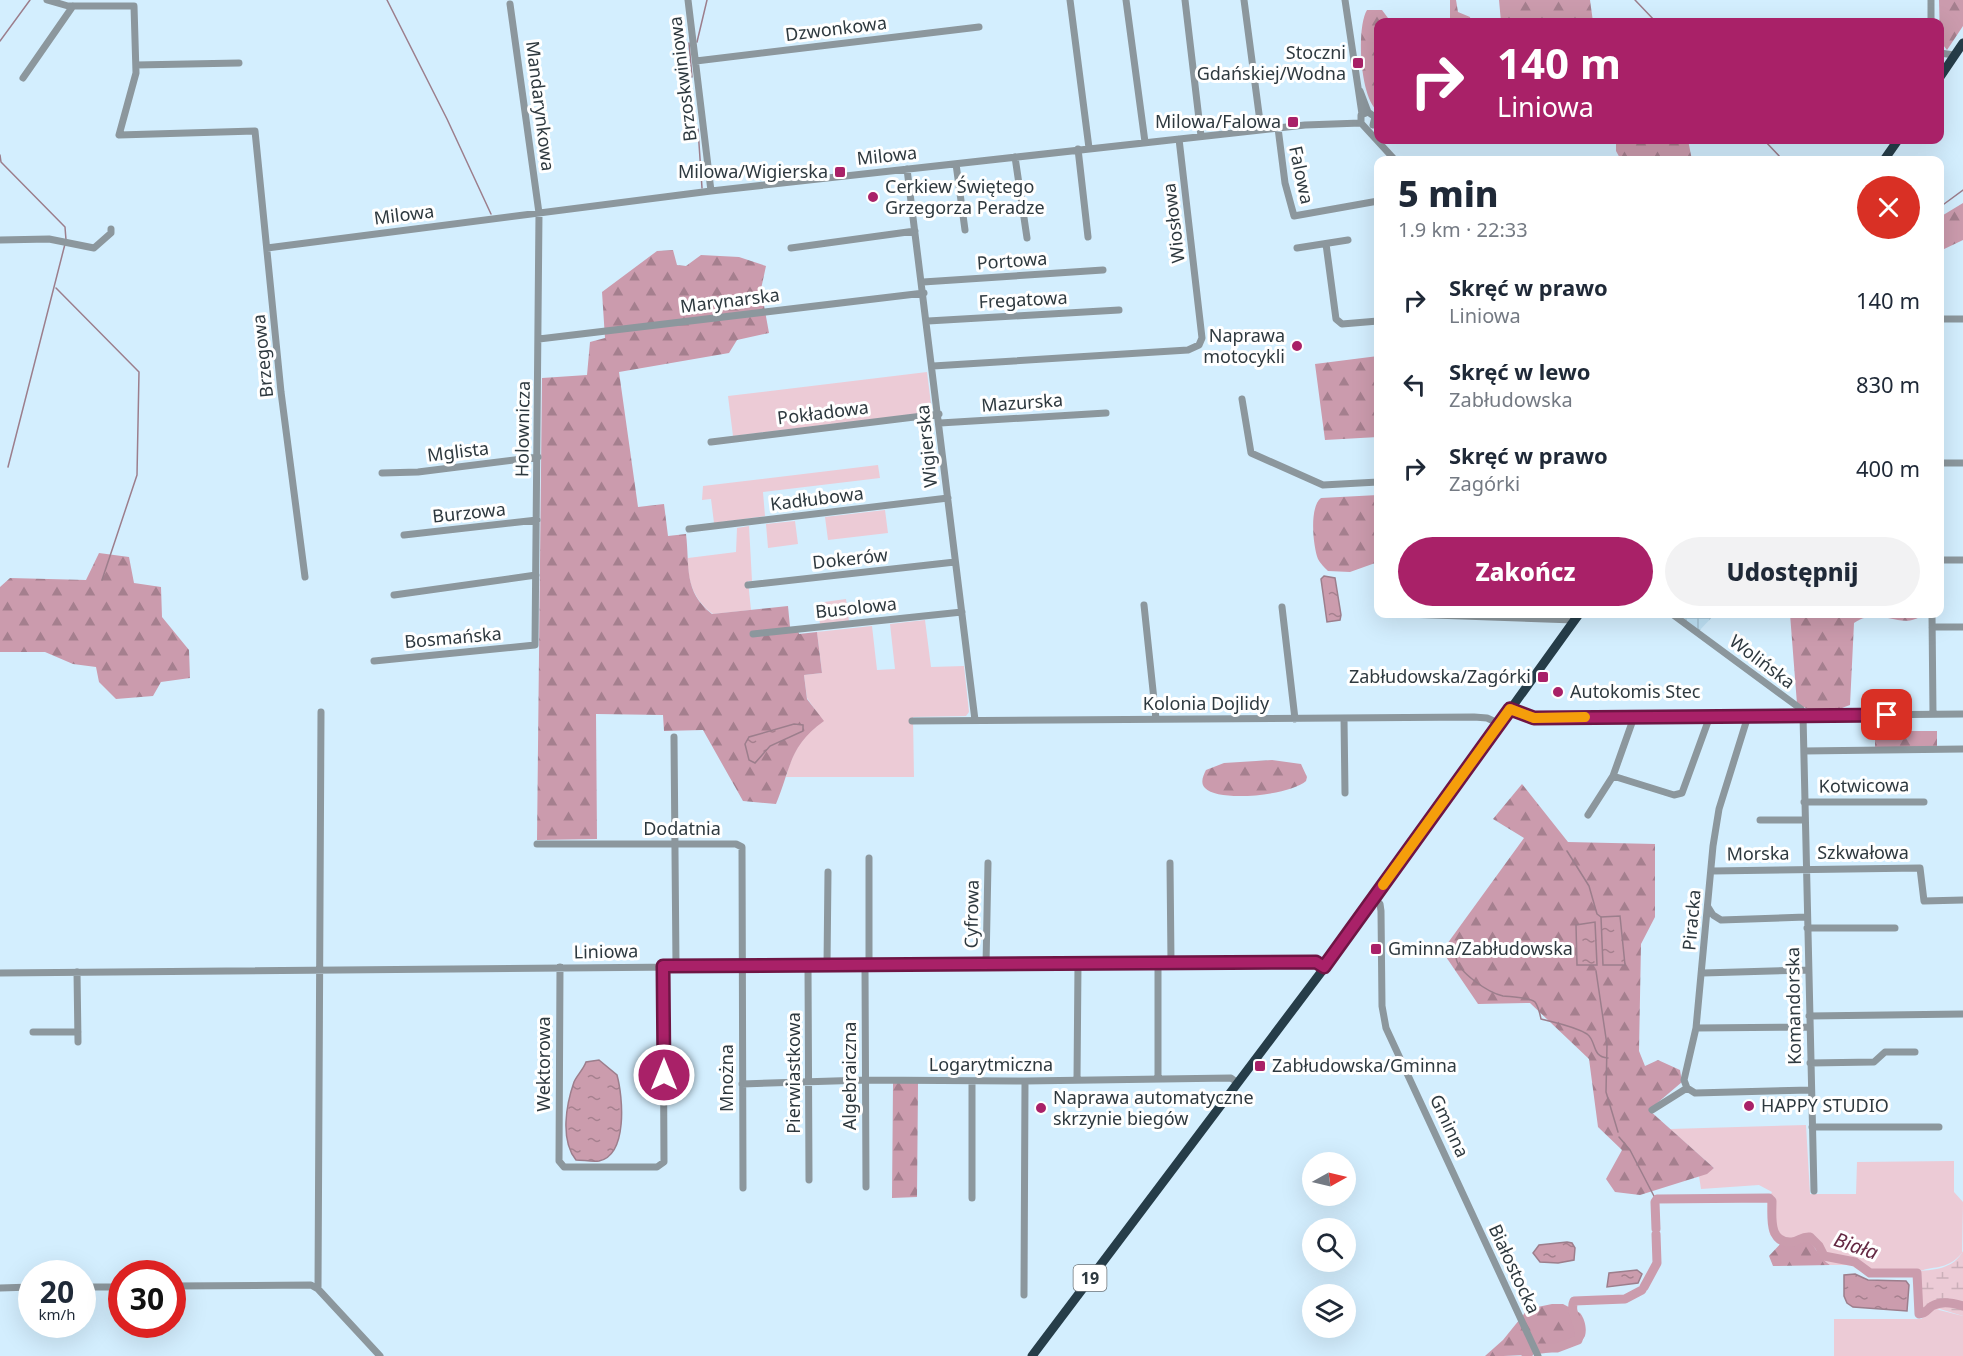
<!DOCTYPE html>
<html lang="pl">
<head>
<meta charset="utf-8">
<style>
	:root { --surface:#fff; --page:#f2f2f3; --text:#1f2937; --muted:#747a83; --accent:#a92168 }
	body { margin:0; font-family:"Noto Sans",sans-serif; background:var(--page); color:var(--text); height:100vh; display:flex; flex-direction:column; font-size:22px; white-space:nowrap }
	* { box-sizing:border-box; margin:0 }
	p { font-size:20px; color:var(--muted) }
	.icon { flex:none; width:33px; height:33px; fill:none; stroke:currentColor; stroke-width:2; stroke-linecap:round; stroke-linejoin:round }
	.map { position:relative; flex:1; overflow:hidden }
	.sheet { position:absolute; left:1374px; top:156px; width:570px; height:462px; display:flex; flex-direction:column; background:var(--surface); border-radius:12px; box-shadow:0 6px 24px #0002 }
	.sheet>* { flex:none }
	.hud { position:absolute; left:1374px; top:18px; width:570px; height:126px; border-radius:12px; box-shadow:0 6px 24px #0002; background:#a92168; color:#fff; overflow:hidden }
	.needle { width:39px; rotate:82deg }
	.tools { position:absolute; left:1302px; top:1152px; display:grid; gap:12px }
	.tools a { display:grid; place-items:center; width:54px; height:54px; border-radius:50%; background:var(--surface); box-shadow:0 6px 24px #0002; font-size:30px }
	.speed { position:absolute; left:18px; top:1260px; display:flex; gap:12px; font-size:30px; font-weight:700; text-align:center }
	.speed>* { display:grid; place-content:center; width:78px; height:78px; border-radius:50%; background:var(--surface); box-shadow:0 6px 24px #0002; line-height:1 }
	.speed small { font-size:15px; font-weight:400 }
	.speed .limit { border:9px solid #d22; background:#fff; color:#111 }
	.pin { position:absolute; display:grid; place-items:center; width:51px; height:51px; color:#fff; margin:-26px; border-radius:12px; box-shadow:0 3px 9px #0006 }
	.me { position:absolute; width:66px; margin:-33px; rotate:0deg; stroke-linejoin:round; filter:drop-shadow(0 0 4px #0008) }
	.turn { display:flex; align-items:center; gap:21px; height:126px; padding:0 24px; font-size:27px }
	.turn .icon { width:78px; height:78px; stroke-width:2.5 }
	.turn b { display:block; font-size:42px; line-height:51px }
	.round { display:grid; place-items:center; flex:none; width:63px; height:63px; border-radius:32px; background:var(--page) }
	.summary { display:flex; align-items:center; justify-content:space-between; height:102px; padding:0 24px }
	h1 { font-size:36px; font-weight:800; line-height:45px }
	.primary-button { display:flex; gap:12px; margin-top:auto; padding:12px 24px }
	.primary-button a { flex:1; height:69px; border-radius:36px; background:var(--accent); color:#fff; font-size:24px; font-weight:800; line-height:69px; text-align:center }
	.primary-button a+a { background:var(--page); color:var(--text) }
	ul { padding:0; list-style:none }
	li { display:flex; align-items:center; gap:18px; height:84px; padding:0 24px }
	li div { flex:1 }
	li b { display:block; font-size:22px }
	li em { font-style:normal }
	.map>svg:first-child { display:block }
	.industrial { fill:url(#industrial-grid) }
	.grass { fill:#eccbd6 }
	.forest { fill:url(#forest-firs) }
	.wetland { fill:url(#wetland-marsh) }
	.water { fill:url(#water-ripples); stroke:#9c7e8c; stroke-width:1.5 }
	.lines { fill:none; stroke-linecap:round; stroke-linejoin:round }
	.stream { stroke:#9c7e8c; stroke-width:1.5 }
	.river { stroke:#cb9cad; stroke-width:9 }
	.minor { stroke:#8c979d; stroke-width:7 }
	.highway { stroke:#263d49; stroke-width:9 }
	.route-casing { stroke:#6e1544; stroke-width:15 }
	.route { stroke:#a92168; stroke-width:10 }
	.slow { stroke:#f59e0b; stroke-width:10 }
	.poi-dot { fill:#a92168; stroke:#fff; stroke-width:2 }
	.labels { text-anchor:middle; stroke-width:6; stroke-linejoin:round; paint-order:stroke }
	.shield { fill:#fff; stroke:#6d7479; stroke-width:1.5 }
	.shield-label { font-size:16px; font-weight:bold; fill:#2e393f }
	.street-label { font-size:18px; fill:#2e393f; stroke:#fff }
	.poi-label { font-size:18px; fill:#2e393f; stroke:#fff; text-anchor:start }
	.water-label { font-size:20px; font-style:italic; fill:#652a44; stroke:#fff }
</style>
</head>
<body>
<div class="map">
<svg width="1963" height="1356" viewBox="0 0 1963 1356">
	<defs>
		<pattern id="industrial-grid" width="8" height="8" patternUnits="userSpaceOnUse" patternTransform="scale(1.5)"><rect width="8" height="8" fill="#bfe2f6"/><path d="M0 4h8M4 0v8" fill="none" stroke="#a4c3d4"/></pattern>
		<pattern id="forest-firs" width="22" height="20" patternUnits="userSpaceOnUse" patternTransform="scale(1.5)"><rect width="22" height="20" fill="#cb9bad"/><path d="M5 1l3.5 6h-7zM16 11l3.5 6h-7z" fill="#a57f8e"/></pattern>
		<pattern id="wetland-marsh" width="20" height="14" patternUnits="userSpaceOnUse" patternTransform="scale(1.5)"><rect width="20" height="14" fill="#eccbd6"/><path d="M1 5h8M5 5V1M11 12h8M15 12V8" fill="none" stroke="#cbafb9"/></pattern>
		<pattern id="water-ripples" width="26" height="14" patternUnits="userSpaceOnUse" patternTransform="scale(1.5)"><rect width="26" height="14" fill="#cb9cad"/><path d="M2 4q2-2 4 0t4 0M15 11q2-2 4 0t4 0" fill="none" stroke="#a5808e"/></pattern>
	</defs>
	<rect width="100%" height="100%" fill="#d3eefe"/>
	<!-- industrial -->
	<path class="industrial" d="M1673 614H1715L1699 631Z"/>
	<!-- grass -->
	<path class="grass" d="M927 372 932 412 733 436 728 396Z
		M878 465 880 478 763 492 765 516 714 523 711 499 702 500 703 486Z
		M885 510 888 533 828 540 825 517Z
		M795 521 798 544 768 548 766 524Z
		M749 526 752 581H748L751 610 713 614C694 600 687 581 688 558L736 552 737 528Z
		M846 599 849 621 820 624 817 603Z
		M925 620 931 667 964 666 969 712 966 716 913 717 914 777H786C792 752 802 736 823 721L807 698 804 675 822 673 817 632 872 626 877 670 895 669 890 624Z
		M1806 1125 1810 1194H1856L1857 1162 1954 1161V1192L1963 1202 1962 1253C1944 1274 1928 1263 1914 1275H1867L1851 1265H1830L1820 1258 1815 1245H1792L1770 1235 1767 1201 1772 1192 1759 1185 1701 1189 1699 1176 1714 1168 1670 1129Z
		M1935 1309 1963 1316V1356H1834V1319H1921Z"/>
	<!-- forest -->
	<path class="forest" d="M1450 0H1456L1458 12 1470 17 1471 22H1450Z
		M1499 0H1590L1593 22H1501Z
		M1939 0H1963V26L1947 50 1940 41Z
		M1367 10H1382L1391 22H1378V111C1360 99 1356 28 1367 10Z
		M1616 140H1688L1692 160H1621L1616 151Z
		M1963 203V240L1940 251V217Z
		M673 250 677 265 686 266 701 255 739 257 766 266 761 289 769 333 737 340 729 353 619 372 638 507 664 504 668 536 686 534C690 567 683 591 712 614L788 606 790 627 798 631 799 634 817 632 822 673 804 675 807 699 824 721C789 746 791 768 776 804L743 801 703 730 664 731 663 715 596 714 597 839 537 840 542 378 587 375 590 342 605 338 602 292 657 251Z
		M1378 356V437L1325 440 1315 364Z
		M1378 495V562L1350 572 1328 571C1325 568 1320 563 1318 559 1313 546 1309 507 1321 498Z
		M99 553 129 557 134 583 161 587 162 617 189 650 190 678 161 682 153 696 116 699 99 682 96 667 73 664 45 652H0V587L10 578 86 580Z
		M1790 614H1924C1900 633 1882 604 1854 623L1850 705C1827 714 1819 715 1797 704Z
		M1875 731H1937V747H1875Z
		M1272 760 1301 764 1307 777 1306 781C1291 795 1219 803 1205 788 1200 783 1203 776 1206 770L1224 763Z
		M1522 784 1568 842 1655 844V917L1641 944 1639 1051 1645 1066 1658 1060 1680 1070 1682 1082 1649 1110 1714 1168 1707 1174 1640 1195 1615 1192 1606 1179 1622 1150 1598 1127 1589 1059 1530 1003 1478 1004 1442 951 1524 838 1493 819Z
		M893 1083H918L917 1197 892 1198Z
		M1806 1239C1817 1247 1818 1257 1830 1265L1773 1266 1769 1256 1782 1242 1792 1245Z
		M1552 1304H1563L1580 1313C1585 1319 1587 1329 1585 1336 1576 1356 1511 1356 1485 1356L1503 1340 1528 1309Z"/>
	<!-- wetland -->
	<path class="wetland" d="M1963 1251V1316L1940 1309 1919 1314V1271C1936 1270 1954 1268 1963 1251Z"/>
	<!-- water -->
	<path class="water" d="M1324 576 1335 578 1341 615 1340 620 1327 622 1321 579Z
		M794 724 803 725V731L770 746 755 763 749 760 745 744 749 737Z
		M1620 916 1625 965H1603L1601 917Z
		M1595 922 1597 965H1577L1576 925Z
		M599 1060 617 1075C623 1097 628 1155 599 1161 592 1162 583 1160 576 1160 560 1140 566 1105 574 1082 577 1075 583 1070 586 1062Z
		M1567 1242 1572 1243 1575 1248 1574 1260 1558 1263 1540 1262 1533 1253 1539 1245Z
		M1637 1270 1642 1274 1638 1283 1607 1287 1609 1273Z
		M1855 1274 1868 1280 1906 1281 1909 1285 1907 1311 1853 1307 1847 1303 1844 1296V1275Z"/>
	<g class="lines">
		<!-- stream -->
		<path class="stream" d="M387 0 447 119 491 214
			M1635 0 1656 22
			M0 41 30 0
			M697 42 707 0
			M689 43 692 77
			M698 129 702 188
			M1764 140 1783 160
			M0 155 1 162 65 227 66 240
			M1940 207 1963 190
			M56 288 139 372 137 475 102 580
			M8 467 65 244
			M1567 851 1589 886 1597 914 1601 917
			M1456 957C1457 972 1489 993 1503 996 1511 997 1529 997 1535 1002 1538 1006 1540 1014 1541 1019 1556 1023 1574 1026 1587 1034 1597 1041 1591 1057 1608 1058
			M1596 971 1607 1045 1606 1092 1618 1132
			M1619 1137 1630 1150 1656 1200"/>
		<!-- river -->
		<path class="river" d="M1656 1229 1655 1202 1657 1199 1769 1198 1772 1201C1772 1216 1768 1244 1792 1242 1799 1241 1802 1236 1810 1237L1819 1246 1824 1256 1855 1262 1870 1273H1917L1919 1314C1927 1313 1926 1310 1932 1306 1942 1300 1954 1303 1963 1306
			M1644 1287 1657 1263 1656 1234
			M1539 1348H1557L1578 1340C1584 1327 1568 1314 1574 1301L1625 1299 1642 1290
			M1526 1356 1529 1353"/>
		<!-- minor -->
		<path class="minor" d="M47 0 68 6H134L136 73 119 135 255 131 281 392 305 577
			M688 0 711 191
			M1070 0 1089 148
			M1126 0 1145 142
			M1185 0 1201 136
			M1244 0 1261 129
			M1345 0 1362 114
			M1931 22V0
			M1940 53 1954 55
			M696 61 979 27
			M136 65 239 63
			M23 78 73 6
			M1360 91 1368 112 1375 117 1373 125
			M1368 112 1361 115V123L1395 160
			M1278 128 1285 183 1294 216 1378 201
			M1078 149 1088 237
			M1015 157 1027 238
			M956 164 965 230
			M907 169 975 720
			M0 240 49 239 94 248 111 233V229
			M1326 244 1336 319 1342 324 1378 321
			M267 248 711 191 1305 125 1361 123
			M791 248 915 231
			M1297 248 1348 240
			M923 282 1103 270
			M1940 319H1963
			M928 321 1119 310
			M539 339 924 293
			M933 366 1188 350 1199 345 1202 338 1179 139
			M1242 399 1251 453 1323 485 1378 482
			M940 423 1106 413
			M711 442 939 414
			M1940 463H1963
			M382 473 418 472 538 457
			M689 529 948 498
			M404 535 537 520
			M1940 560H1963
			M748 585 955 562
			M394 595 536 575
			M1144 605 1156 719
			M1282 607 1295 719
			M1405 614 1574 620
			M1672 614 1801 709 1803 715 1814 1191
			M1932 614 1933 714
			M1932 627H1963
			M753 634 962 612
			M374 661 535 645 539 213 510 4
			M1511 709 1534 718 1963 714
			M1344 718 1345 793
			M912 721 1474 717 1487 718 1500 724
			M674 737 676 966
			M1804 751 1963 749
			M1613 776 1674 795 1682 793 1710 716
			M1804 802H1924
			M1588 815 1613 776 1634 717
			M1760 820H1804
			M537 844H736L742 847 743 1188
			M869 858V965
			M1170 863 1171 962
			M1712 871 1920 868 1924 901 1963 900
			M1374 898 1380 904 1381 911 1382 1006 1386 1028 1538 1356
			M1708 907 1713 915 1721 920 1806 917
			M1807 928H1895
			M827 965 828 872
			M865 965 866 1187
			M986 965 988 863
			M808 966 809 1180
			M560 967 559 1161 564 1167H657L664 1162 663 966
			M77 972 78 1042
			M0 973 1246 962H1316L1325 967
			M1703 973 1807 970
			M1809 1016 1963 1014
			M1696 1028 1809 1027
			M33 1032H78
			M1810 1063 1874 1062 1885 1052H1915
			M1158 1079V963
			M1077 1080 1078 964
			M742 1084 865 1080 1025 1081 1231 1078 1238 1083
			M1687 1088 1695 1093 1811 1090
			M1652 1110 1687 1088 1684 1080 1696 1028 1713 846 1719 809 1748 716
			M1812 1127H1939
			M972 1198V1081
			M172 1286 311 1285 318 1289 380 1356
			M82 1287H122
			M0 1288 32 1287
			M318 1289 321 712
			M1024 1295 1025 1081"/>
		<!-- highway -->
		<path class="highway" d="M1940 77 1963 43
			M1884 160 1898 140
			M1032 1356 1325 967 1579 614"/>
	</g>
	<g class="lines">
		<defs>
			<path id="route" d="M664 1075 663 966 1316 962 1324 967 1510 709 1534 718 1887 715"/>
		</defs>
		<!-- route casing -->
		<use href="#route" class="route-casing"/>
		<!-- route -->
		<use href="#route" class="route"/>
		<!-- slow -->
		<path class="slow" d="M1383 885 1510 709 1534 718 1585 717"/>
	</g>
	<!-- markers -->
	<g class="poi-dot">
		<rect x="1352" y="57" width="12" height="12" rx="3"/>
		<rect x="1287" y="116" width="12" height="12" rx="3"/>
		<rect x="834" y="166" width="12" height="12" rx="3"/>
		<circle cx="873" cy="197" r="6"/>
		<circle cx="1297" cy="346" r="6"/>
		<rect x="1537" y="671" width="12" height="12" rx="3"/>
		<circle cx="1558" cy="692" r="6"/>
		<rect x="1370" y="943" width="12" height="12" rx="3"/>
		<rect x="1254" y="1060" width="12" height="12" rx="3"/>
		<circle cx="1749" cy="1106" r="6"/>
		<circle cx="1041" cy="1108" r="6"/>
	</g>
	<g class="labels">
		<!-- shield labels -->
		<rect class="shield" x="1073.5" y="1265" width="33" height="26" rx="4.5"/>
		<g class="shield-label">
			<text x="1090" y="1284">19</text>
		</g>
		<!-- street labels -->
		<g class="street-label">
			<text transform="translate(836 29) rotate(-7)" y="6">Dzwonkowa</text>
			<text transform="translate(683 79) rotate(-97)" y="6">Brzoskwiniowa</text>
			<text transform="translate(540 106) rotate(83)" y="6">Mandarynkowa</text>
			<text transform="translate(887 156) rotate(-6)" y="6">Milowa</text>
			<text transform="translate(1301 175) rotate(78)" y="6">Falowa</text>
			<text transform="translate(404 215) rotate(-7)" y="6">Milowa</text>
			<text transform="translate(1174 223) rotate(-97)" y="6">Wiosłowa</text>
			<text transform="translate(1012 261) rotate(-4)" y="6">Portowa</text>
			<text transform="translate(1023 300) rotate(-3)" y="6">Fregatowa</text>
			<text transform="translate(730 301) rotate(-7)" y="6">Marynarska</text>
			<text transform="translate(263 356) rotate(-96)" y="6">Brzegowa</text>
			<text transform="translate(1022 403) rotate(-4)" y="6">Mazurska</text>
			<text transform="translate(823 413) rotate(-7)" y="6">Pokładowa</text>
			<text transform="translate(523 429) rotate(-89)" y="6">Holownicza</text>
			<text transform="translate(927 446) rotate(-96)" y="6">Wigierska</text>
			<text transform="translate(458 452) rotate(-7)" y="6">Mglista</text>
			<text transform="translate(817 499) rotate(-7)" y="6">Kadłubowa</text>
			<text transform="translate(469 513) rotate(-6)" y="6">Burzowa</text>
			<text transform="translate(850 559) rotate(-6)" y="6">Dokerów</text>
			<text transform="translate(856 608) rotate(-6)" y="6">Busolowa</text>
			<text transform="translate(453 638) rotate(-5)" y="6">Bosmańska</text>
			<text transform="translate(1762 662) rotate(37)" y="6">Wolińska</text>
			<text x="1206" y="710">Kolonia Dojlidy</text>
			<text transform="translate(1864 786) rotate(-1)" y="6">Kotwicowa</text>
			<text x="682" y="835">Dodatnia</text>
			<text x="1863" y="859">Szkwałowa</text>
			<text transform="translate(1758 854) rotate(-1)" y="6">Morska</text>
			<text transform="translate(972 914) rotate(-89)" y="6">Cyfrowa</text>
			<text transform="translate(1692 920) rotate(-85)" y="6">Piracka</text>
			<text transform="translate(606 952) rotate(-1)" y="6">Liniowa</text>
			<text transform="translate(1794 1006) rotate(-91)" y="6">Komandorska</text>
			<text transform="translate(544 1064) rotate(-90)" y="6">Wektorowa</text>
			<text x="991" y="1071">Logarytmiczna</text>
			<text transform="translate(794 1073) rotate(-90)" y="6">Pierwiastkowa</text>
			<text transform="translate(850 1076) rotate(-90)" y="6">Algebraiczna</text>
			<text transform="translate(727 1078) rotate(-90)" y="6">Mnożna</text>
			<text transform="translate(1449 1126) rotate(65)" y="6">Gminna</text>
			<text transform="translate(1514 1269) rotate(65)" y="6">Białostocka</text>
		</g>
		<!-- poi labels -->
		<g class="poi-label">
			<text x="1346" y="59" text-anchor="end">Stoczni<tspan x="1346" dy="21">Gdańskiej/Wodna</tspan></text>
			<text x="1281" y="128" text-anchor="end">Milowa/Falowa</text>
			<text x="828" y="178" text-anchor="end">Milowa/Wigierska</text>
			<text x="885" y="193">Cerkiew Świętego<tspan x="885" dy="21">Grzegorza Peradze</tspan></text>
			<text x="1285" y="342" text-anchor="end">Naprawa<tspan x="1285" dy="21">motocykli</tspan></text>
			<text x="1531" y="683" text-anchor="end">Zabłudowska/Zagórki</text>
			<text x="1570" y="698">Autokomis Stec</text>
			<text x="1388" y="955">Gminna/Zabłudowska</text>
			<text x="1272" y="1072">Zabłudowska/Gminna</text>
			<text x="1053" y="1104">Naprawa automatyczne<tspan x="1053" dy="21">skrzynie biegów</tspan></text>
			<text x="1761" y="1112">HAPPY STUDIO</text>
		</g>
		<!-- water labels -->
		<g class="water-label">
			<text transform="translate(1856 1246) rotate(19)" y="7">Biała</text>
		</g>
	</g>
</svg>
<div class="tools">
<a><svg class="needle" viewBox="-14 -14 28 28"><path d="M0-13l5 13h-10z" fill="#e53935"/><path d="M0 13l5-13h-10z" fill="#747a83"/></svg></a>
<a><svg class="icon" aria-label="search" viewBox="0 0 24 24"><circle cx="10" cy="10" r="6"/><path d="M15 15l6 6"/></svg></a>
<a><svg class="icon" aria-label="layers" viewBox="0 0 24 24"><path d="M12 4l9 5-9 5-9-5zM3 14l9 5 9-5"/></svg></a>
</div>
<div class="speed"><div>20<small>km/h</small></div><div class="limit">30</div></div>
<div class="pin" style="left:1887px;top:715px;background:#d93025"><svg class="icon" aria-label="arrive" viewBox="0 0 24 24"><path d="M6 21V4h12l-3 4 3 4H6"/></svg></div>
<svg class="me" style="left:664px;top:1075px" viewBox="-20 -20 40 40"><circle r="17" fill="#a92168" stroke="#fff" stroke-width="3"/><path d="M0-11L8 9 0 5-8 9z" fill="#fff"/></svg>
<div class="hud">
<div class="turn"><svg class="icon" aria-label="right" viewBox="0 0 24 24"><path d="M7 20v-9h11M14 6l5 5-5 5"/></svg><div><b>140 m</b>Liniowa</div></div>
</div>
<section class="sheet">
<div class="summary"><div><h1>5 min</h1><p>1.9 km · 22:33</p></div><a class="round" style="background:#d93025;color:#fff"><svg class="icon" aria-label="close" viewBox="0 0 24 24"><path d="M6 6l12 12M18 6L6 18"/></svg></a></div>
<ul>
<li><svg class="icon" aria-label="right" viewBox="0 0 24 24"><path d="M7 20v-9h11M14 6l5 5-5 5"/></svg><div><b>Skręć w prawo</b><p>Liniowa</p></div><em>140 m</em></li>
<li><svg class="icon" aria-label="left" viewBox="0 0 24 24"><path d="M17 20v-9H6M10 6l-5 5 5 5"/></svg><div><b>Skręć w lewo</b><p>Zabłudowska</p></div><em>830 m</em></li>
<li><svg class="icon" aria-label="right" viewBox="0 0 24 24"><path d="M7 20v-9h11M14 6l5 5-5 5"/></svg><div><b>Skręć w prawo</b><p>Zagórki</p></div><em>400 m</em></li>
</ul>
<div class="primary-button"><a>Zakończ</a><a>Udostępnij</a></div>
</section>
</div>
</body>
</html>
